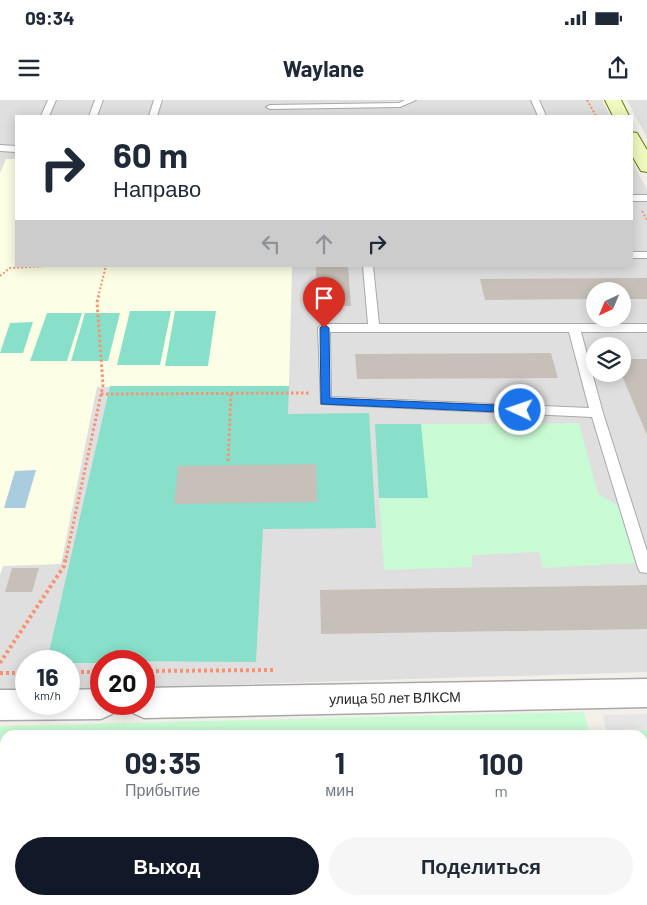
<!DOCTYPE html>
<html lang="ru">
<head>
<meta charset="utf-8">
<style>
	:root { --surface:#fff; --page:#f6f6f7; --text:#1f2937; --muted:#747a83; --accent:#111827 }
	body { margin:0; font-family:Barlow,sans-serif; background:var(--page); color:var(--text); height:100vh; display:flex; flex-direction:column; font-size:19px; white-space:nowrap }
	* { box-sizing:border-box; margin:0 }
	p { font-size:16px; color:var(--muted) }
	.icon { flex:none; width:28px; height:28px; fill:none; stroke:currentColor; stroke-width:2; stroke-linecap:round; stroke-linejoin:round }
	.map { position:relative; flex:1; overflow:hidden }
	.sheet { position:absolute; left:0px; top:630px; width:648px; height:175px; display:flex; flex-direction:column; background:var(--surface); border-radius:15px 15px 0 0; box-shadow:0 2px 12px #0003 }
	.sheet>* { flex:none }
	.hud { position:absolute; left:15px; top:15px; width:618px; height:152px; border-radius:0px; box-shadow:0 2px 12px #0003; background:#fff; color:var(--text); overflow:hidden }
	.needle { width:32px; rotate:224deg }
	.tools { position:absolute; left:586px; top:182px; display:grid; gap:10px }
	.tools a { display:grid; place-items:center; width:45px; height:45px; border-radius:50%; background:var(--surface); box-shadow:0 2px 12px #0003; font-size:25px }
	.speed { position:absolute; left:15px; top:550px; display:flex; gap:10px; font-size:25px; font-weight:700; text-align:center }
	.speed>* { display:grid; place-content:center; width:65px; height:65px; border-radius:50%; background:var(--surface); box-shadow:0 2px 12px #0003; line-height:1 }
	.speed small { font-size:12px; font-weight:400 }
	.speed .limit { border:8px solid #d22; background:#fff; color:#111 }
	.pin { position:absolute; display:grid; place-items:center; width:42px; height:42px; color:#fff; margin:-51px -21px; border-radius:50% 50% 50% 0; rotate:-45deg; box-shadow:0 0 5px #0007 }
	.pin .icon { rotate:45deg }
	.me { position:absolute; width:55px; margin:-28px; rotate:273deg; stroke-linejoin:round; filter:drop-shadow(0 0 4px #0008) }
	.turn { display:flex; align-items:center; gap:18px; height:105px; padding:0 15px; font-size:22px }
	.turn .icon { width:65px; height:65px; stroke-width:2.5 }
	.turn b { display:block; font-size:35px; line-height:42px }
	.lanes { display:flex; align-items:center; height:48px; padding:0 15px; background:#0003; justify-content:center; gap:25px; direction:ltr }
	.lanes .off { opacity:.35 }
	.eta { display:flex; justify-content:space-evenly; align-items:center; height:85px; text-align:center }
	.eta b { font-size:30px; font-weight:700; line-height:35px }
	.primary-button { display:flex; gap:10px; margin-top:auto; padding:10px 15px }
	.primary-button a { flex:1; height:58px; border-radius:30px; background:var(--accent); color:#fff; font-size:20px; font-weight:700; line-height:58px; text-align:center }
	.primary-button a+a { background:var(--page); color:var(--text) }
	.status { display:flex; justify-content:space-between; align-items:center; height:35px; padding:0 25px; background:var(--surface); direction:ltr }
	.status svg { height:14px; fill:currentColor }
	header { display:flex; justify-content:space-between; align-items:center; height:65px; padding:0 15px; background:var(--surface); font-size:22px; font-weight:700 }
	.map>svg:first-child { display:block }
	.residential { fill:#e0dfdf; fill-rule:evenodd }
	.education { fill:#fcffe5 }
	.park { fill:#c8fad3; fill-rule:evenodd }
	.pitch { fill:#88e0ca }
	.parking { fill:#e6e6e6 }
	.water { fill:#aaccdf }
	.building { fill:#c7c0b8 }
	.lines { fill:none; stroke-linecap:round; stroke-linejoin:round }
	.lane-casing { stroke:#a9a9a9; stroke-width:2 }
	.street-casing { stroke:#a9a9a9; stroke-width:3 }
	.secondary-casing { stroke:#607d05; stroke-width:2 }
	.path-far2 { stroke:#fa9272; stroke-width:2; stroke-dasharray:2 2; stroke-linecap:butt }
	.path-far1 { stroke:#fa9272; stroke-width:3; stroke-dasharray:2.5 2.5; stroke-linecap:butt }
	.path { stroke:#fa9272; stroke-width:4; stroke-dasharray:3 3; stroke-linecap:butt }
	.lane { fill:#fff; fill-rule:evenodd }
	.street { fill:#fff; fill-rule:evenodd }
	.secondary { fill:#effabf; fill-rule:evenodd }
	.route { fill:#1a73e8; stroke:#114b97 }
	.labels { text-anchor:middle; stroke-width:4; stroke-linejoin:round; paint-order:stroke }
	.street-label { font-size:14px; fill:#222; stroke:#fff }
</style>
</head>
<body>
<div class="status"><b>09:34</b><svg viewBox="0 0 49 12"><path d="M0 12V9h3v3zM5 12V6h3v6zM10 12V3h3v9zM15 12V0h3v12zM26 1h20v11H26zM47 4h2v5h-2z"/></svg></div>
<header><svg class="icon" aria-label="menu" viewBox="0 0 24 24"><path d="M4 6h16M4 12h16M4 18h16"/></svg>Waylane<svg class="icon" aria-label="share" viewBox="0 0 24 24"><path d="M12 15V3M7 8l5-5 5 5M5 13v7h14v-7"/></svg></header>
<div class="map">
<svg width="647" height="805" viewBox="0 0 647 805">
	<rect width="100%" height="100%" fill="#f2f0e9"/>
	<!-- residential -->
	<path class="residential" d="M0 0H602L610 16H16V166H631V59L647 90V572L144 587V561H101V589L69 590V561H26V591L0 592ZM595 191H622V219H595ZM595 246H622V274H595Z
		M627 0H647V38Z"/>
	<!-- education -->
	<path class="education" d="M6 59H16V166H292L289 286 97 287 61 464 3 466 0 475V73Z"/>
	<!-- park -->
	<path class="park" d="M579 323 598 394 618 405 636 463 543 468 539 452 472 455V467L384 470 379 398H428L421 324Z
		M584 612 589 632 647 630V805H0V626ZM5 635H642V800H5Z"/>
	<!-- pitch -->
	<path class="pitch" d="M130 211H171L160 265H117Z
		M175 211H216L208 266H165Z
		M47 213H82L67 261H30Z
		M85 213H120L108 261H71Z
		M33 222 23 253H0L10 223Z
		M110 286H289L288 314 369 313 376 428 263 429 256 562 101 561V563H69V561H47Z
		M375 324H421L428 398H379Z
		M647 649V715H643V650Z"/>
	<!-- parking -->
	<path class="parking" d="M647 614V629L606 630 603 615Z"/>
	<!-- water -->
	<path class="water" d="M36 370 25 408H4L15 371Z
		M283 800H355L352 805H280Z"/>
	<!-- building -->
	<path class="building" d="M316 166H348L351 206H317Z
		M647 178V199H622V191H595V199L485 200 480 179Z
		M551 253 558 278 357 279 355 254Z
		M622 259H647V335L622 276Z
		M316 364 317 402 174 404 178 366Z
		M12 468H39L32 492H5Z
		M647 485V529L321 534 320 490Z"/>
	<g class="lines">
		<defs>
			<path id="lane" d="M48 0H56L49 16H41Z
				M95 0H103L97 16H89Z
				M154 0H162L157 16H149Z
				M405 0H416L400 7 270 9 266 7 270 5 399 3Z
				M531 0H539L546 16H538Z
				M0 45 16 46V52L0 51Z
				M631 95H647V101H631Z
				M631 152H647V158H631Z
				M363 166H373L379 224H647V232H581L603 313 647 451V473L640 472 638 468 592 317 321 304 318 228 324 224H368ZM330 232H569L589 308 331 297Z"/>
			<path id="street" d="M647 579V607L144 618 133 613 129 604H144V588Z
				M101 589V604H117L112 614 101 619 0 620V590H26V604H69V590Z"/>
			<path id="secondary" d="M605 0H621L629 16H613Z
				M631 32 637 33 647 50V72L641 71 631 54Z"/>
		</defs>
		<!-- lane casing -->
		<use href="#lane" class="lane-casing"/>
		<!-- street casing -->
		<use href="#street" class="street-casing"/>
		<!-- secondary casing -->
		<use href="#secondary" class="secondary-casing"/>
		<!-- path-far2 -->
		<path class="path-far2" d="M587 0 596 16
			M642 111 647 120
			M0 176 10 168 46 166
			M98 197 106 166"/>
		<!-- path-far1 -->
		<path class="path-far1" d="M101 294 309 293
			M228 361 231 294
			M66 458 103 285 97 202 99 196"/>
		<!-- path -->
		<path class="path" d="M0 563 64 466 66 457
			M144 571 275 570
			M69 572H101
			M0 573H26
			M0 658 5 659
			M642 759 647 748
			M0 773 5 763
			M94 800V805
			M290 800 294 805
			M422 800 423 805
			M540 800 543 805
			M64 805 69 800
			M270 805 273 800
			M624 805 626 800"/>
		<!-- lane -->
		<use href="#lane" class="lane"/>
		<!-- street -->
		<use href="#street" class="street"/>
		<!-- secondary -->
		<use href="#secondary" class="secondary"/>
	</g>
	<!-- route -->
	<path class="route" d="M324 224 329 228 330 298 520 306 525 310 520 313 321 304 320 228Z"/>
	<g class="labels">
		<!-- street labels -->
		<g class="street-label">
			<text transform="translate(395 598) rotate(-1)" y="5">улица 50 лет ВЛКСМ</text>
		</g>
	</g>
</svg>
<div class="tools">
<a><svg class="needle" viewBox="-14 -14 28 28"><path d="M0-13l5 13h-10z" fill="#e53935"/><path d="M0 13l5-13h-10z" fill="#747a83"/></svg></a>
<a><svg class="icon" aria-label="layers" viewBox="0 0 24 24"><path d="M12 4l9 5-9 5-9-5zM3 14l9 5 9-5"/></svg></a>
</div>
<div class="speed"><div>16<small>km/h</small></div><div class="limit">20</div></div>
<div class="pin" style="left:324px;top:228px;background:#d93025"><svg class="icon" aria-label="arrive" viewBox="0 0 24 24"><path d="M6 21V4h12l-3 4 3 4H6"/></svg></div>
<svg class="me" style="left:520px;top:310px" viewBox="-20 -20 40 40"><circle r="17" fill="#1a73e8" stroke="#fff" stroke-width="3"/><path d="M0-11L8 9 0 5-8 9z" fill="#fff"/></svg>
<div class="hud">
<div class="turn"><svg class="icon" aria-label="right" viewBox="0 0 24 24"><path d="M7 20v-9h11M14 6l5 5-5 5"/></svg><div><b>60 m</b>Направо</div></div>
<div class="lanes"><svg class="icon off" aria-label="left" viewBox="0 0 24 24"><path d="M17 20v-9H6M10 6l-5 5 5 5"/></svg><svg class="icon off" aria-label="ahead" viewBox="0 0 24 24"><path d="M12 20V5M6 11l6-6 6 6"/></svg><svg class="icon" aria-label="right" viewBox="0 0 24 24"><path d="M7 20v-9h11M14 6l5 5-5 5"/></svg></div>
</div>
<section class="sheet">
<div class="eta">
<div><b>09:35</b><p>Прибытие</p></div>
<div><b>1</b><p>мин</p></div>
<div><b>100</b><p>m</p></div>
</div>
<div class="primary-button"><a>Выход</a><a>Поделиться</a></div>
</section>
</div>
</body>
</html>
